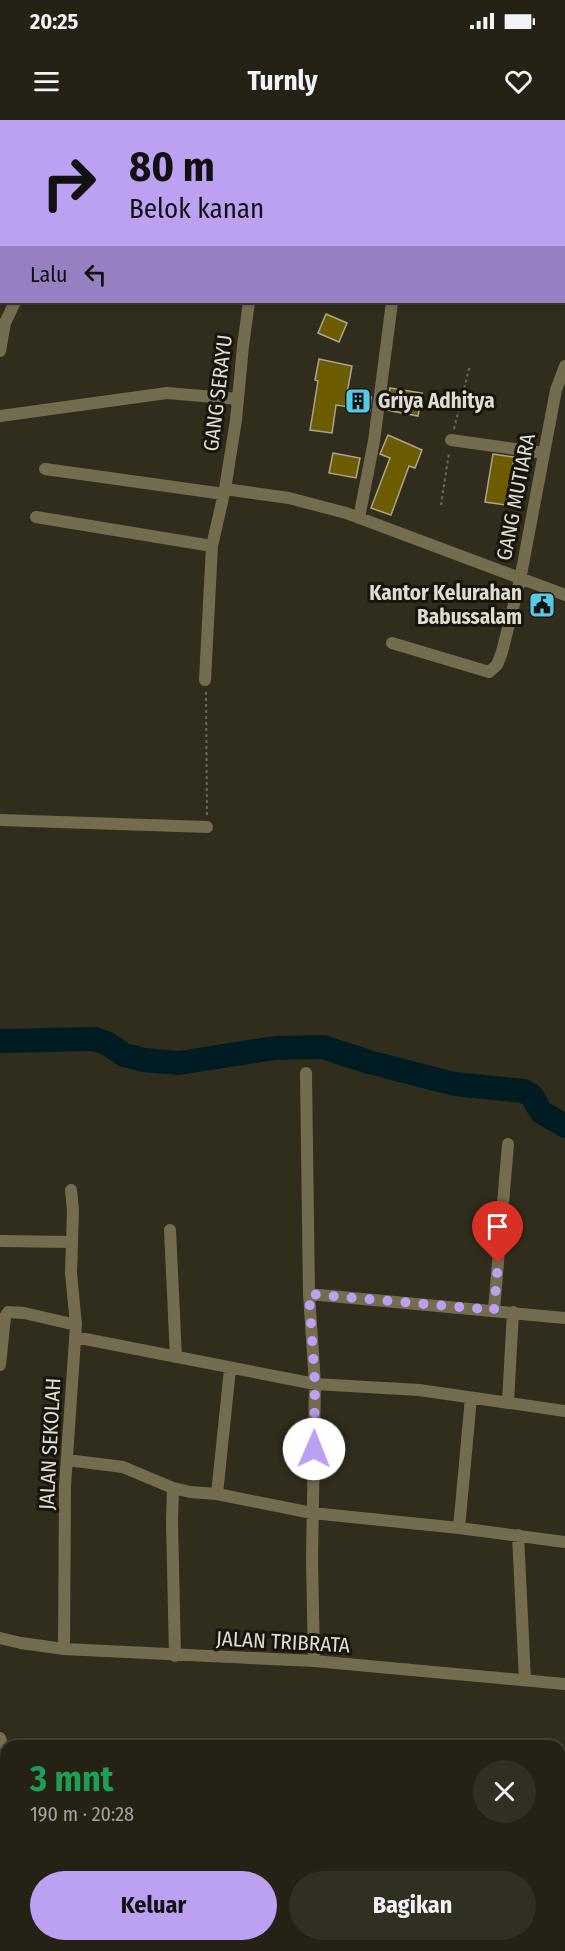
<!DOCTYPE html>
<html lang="id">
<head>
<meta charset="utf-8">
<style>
	:root { --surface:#252215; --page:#312f22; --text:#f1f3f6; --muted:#a3a4a0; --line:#423f34; --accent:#bca0f2 }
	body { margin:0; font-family:"Fira Sans Condensed",sans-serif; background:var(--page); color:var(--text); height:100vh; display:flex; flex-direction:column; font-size:22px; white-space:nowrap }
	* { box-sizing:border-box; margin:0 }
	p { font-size:20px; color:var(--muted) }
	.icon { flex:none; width:33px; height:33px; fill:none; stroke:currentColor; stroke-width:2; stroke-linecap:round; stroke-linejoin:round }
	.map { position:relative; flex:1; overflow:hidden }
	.sheet { position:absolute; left:0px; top:1620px; width:566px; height:212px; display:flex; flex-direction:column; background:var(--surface); border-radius:18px 18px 0 0; box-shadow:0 2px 4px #0004,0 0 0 2px var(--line) }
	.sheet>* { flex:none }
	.hud { position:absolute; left:0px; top:0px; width:566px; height:183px; box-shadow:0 2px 4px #0004,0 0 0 2px var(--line); background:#bca0f2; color:#111; overflow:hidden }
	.pin { position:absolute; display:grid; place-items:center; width:51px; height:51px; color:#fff; margin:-62px -26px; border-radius:50% 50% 50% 0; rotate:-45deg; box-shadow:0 0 6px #0007 }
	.pin .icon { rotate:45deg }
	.me { position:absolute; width:66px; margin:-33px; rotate:1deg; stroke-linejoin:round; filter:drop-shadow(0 0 4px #0008) }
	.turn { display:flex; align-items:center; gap:21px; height:126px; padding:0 30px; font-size:27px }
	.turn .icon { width:78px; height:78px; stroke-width:2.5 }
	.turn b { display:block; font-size:42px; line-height:51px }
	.then { display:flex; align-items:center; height:57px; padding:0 30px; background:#0003; gap:12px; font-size:22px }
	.round { display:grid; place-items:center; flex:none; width:63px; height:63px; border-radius:32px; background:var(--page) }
	.headline { display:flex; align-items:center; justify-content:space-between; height:102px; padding:0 30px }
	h1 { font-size:36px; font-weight:700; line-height:45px; color:#1e9e55 }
	.action { display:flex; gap:12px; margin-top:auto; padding:12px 30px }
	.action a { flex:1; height:69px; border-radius:36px; background:var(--accent); color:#111; font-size:24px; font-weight:700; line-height:69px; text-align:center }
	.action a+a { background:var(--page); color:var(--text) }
	.status { display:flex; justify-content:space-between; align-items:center; height:42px; padding:0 30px; background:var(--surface); direction:ltr }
	.status svg { height:16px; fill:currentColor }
	header { display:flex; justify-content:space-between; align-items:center; height:78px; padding:0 30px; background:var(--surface); font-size:27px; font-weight:700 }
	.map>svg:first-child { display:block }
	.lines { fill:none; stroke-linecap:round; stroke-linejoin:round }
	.river { stroke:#001c23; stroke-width:24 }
	.building { fill:#6d5b00; stroke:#aaa591; stroke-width:1.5 }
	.path { stroke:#6b6759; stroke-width:2; stroke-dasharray:3 3; stroke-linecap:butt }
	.service { stroke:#746c4f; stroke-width:6 }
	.minor { stroke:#746c4f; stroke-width:12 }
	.route { stroke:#bca0f2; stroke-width:10; stroke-dasharray:0 18 }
	.labels { text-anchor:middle; stroke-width:6; stroke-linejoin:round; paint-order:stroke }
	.street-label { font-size:21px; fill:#dfdcd2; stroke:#17150e }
	.poi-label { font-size:21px; font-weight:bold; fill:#dfdcd2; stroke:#17150e; text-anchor:start }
</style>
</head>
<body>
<div class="status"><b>20:25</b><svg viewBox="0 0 49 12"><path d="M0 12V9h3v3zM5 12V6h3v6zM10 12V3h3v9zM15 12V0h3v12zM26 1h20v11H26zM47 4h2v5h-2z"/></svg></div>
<header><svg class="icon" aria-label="menu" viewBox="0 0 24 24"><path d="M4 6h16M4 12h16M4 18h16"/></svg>Turnly<svg class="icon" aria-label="heart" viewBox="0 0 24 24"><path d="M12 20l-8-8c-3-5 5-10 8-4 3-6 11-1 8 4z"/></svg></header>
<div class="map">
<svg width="565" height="1831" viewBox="0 0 565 1831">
	<rect width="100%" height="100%" fill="#312d1c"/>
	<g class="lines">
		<!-- river -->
		<path class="river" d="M0 921 95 919 108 924 124 935 144 940 179 943 275 928 323 927 369 942 454 964 524 971 532 976 541 992 565 1006"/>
	</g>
	<!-- building -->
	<path class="building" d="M326 194 347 203 339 222 318 213Z
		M319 239 352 246 347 273 371 277 370 290 336 285 332 313 310 310 318 261 315 260Z
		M390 268 422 273 418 296 386 290Z
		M388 315 422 330 415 348 409 346 391 395 371 388 390 338 380 334Z
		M333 333 360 338 356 358 329 353Z
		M493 334 514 337 506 385 485 382Z"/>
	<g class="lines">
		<!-- path -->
		<path class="path" d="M454 309 470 245
			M441 385 449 333
			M206 572 207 695"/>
		<!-- service -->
		<path class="service" d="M445 2 446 0"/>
		<!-- minor -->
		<path class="minor" d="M138 2 139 0
			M277 2V0
			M382 2V0
			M456 2 457 0
			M0 50H2
			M0 231 5 203 15 182
			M0 296 167 273 238 279
			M451 320 544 333
			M45 349 224 374
			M225 369 289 378 346 393 565 475
			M36 397 212 426
			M359 398 374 321 392 182
			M392 523 489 552 497 545 502 532 520 460 556 270 565 246
			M205 560 212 426 225 369 236 300 243 226 249 182
			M0 700 207 707
			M306 953 309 1174 315 1264 312 1439 314 1541
			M170 1110 176 1237
			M0 1121 71 1122
			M309 1174 565 1198
			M494 1190 508 1024
			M75 1217 315 1264 419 1270 565 1291
			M0 1245 5 1197 8 1192 24 1193 76 1205
			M508 1282 513 1192
			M67 1340 123 1347 173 1368
			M217 1374 230 1249
			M459 1408 471 1278
			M518 1415 525 1560
			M0 1518 21 1523 64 1529 314 1541 565 1564
			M64 1529 65 1366 76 1205 71 1153 73 1090 71 1070
			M175 1536 172 1401 173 1368 190 1372 217 1374 312 1393 459 1408 565 1422
			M0 1618 6 1637
			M560 1683H565
			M0 1787 6 1779
			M560 1808 565 1807
			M176 1831 181 1826
			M422 1831 440 1826"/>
	</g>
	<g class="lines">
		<!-- route -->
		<path class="route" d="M314 1329 315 1264 309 1174 494 1190 498 1143"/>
	</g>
	<!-- icons -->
	<defs>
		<symbol id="building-square" viewBox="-11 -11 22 22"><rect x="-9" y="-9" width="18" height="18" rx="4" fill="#58c9e3" stroke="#17150e"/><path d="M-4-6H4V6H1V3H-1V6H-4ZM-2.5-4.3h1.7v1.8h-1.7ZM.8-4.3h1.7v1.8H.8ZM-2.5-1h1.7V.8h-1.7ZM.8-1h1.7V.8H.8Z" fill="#111"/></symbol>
		<symbol id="civic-square" viewBox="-11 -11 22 22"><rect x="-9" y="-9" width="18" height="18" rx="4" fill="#58c9e3" stroke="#17150e"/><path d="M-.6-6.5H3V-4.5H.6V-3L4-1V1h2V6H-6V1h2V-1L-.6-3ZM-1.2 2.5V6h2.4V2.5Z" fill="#111"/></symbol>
	</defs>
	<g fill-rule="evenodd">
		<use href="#building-square" x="343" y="266" width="30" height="30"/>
		<use href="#civic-square" x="527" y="470" width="30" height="30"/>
	</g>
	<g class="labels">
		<!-- street labels -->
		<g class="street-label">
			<text transform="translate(218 273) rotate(-83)" y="7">GANG SERAYU</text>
			<text transform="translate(516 377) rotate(-79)" y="7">GANG MUTIARA</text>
			<text transform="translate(50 1324) rotate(-87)" y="7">JALAN SEKOLAH</text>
			<text transform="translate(283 1522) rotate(3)" y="7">JALAN TRIBRATA</text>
		</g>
		<!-- poi labels -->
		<g class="poi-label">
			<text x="378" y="288">Griya Adhitya</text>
			<text x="522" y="480" text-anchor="end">Kantor Kelurahan<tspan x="522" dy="24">Babussalam</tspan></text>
		</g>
	</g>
</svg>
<div class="pin" style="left:498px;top:1143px;background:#d93025"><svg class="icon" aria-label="arrive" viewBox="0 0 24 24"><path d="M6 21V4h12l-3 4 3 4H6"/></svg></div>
<svg class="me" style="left:314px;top:1329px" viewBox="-20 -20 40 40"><circle r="19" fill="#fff"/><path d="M0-13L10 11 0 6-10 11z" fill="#bca0f2"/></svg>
<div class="hud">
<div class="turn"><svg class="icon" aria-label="right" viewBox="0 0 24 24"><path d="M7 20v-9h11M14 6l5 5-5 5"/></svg><div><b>80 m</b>Belok kanan</div></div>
<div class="then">Lalu<svg class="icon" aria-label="left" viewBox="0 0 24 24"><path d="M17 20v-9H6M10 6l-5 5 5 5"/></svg></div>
</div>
<section class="sheet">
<div class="headline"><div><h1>3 mnt</h1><p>190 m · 20:28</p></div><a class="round"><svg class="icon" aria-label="close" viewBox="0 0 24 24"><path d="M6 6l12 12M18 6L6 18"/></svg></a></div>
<div class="action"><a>Keluar</a><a>Bagikan</a></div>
</section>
</div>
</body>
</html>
